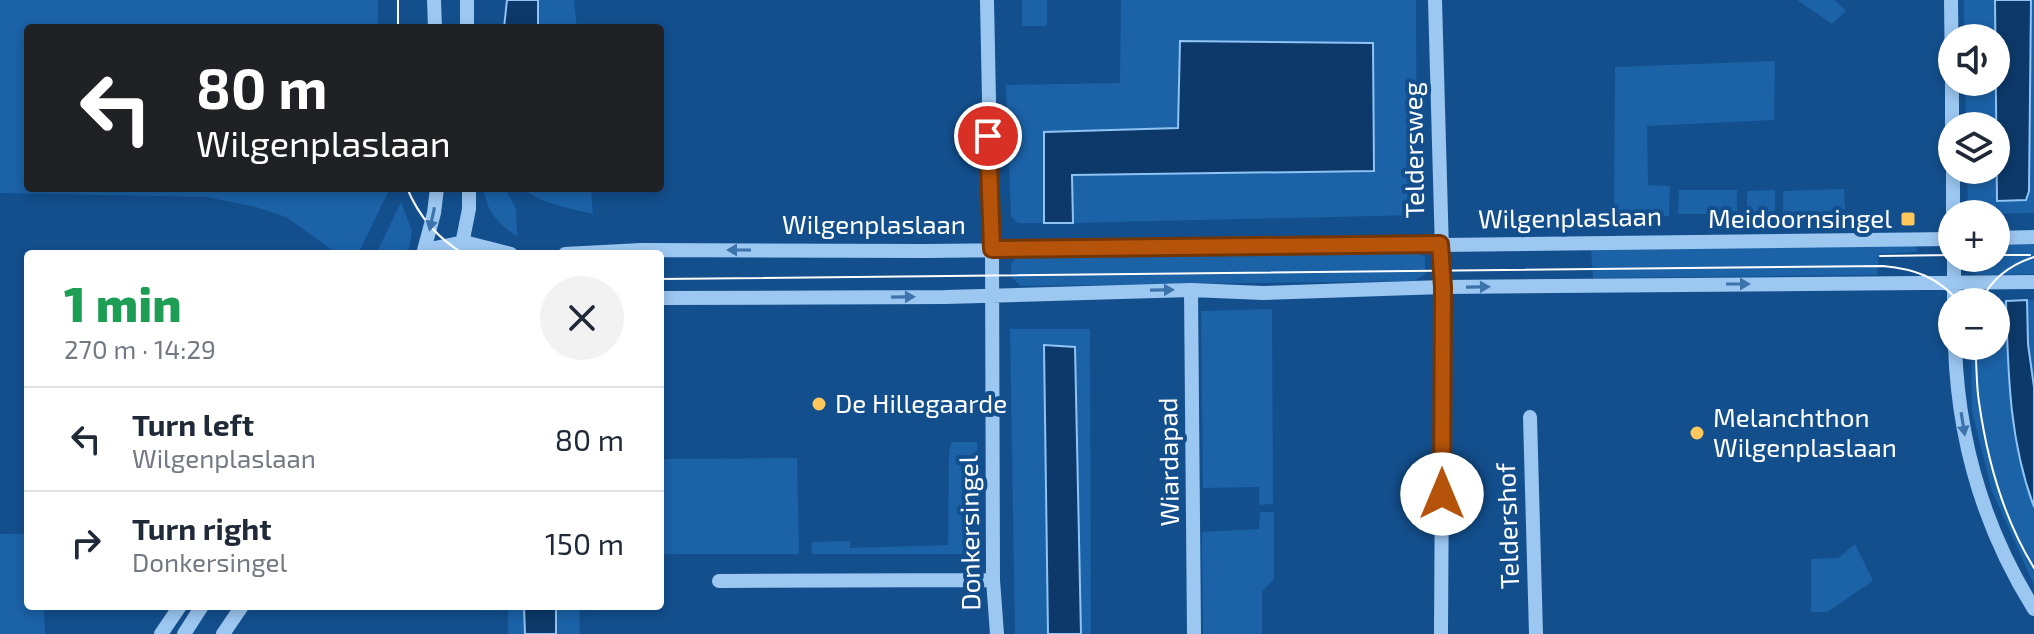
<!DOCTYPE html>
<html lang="en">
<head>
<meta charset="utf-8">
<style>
	:root { --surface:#fff; --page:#f2f2f3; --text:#1f2937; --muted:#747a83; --line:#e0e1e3 }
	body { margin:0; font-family:"Exo 2",sans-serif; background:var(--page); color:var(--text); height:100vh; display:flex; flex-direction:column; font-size:30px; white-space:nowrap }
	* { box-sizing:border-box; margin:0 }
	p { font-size:26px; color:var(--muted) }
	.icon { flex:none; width:44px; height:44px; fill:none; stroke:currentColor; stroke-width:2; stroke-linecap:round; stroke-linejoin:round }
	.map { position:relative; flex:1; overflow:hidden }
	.sheet { position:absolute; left:24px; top:250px; width:640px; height:360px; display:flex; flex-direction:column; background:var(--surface); border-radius:8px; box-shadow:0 4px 12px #0003 }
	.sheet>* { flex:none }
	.guide { position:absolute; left:24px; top:24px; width:640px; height:168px; border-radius:8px; box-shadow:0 4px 12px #0003; background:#202124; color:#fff; overflow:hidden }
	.tools { position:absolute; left:1938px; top:24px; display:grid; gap:16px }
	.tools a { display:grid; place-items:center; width:72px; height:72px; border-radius:50%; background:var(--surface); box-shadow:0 4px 12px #0003; font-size:40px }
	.pin { position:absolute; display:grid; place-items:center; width:68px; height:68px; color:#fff; margin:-34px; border:4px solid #fff; border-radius:50%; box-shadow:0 2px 8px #0007 }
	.me { position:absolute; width:88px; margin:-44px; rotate:0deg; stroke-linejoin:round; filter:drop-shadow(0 0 6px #0008) }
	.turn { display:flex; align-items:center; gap:28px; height:168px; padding:0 40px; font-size:36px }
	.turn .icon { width:104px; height:104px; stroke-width:2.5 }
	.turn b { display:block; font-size:56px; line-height:68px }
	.round { display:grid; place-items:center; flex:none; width:84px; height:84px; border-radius:42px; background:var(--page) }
	.overview { display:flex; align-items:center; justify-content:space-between; height:136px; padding:0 40px }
	h1 { font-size:48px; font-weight:800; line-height:60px; color:#1e9e55 }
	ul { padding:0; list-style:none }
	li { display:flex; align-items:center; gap:24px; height:104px; padding:0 40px; border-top:2px solid var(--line) }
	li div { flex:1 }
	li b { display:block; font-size:30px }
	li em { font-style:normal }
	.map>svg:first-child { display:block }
	.green { fill:#1b62a7 }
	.water { fill:#0c3969; stroke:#8ec3f4; stroke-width:2 }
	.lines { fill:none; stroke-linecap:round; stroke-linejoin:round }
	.minor { stroke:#9cc7f1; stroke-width:14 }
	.tram { stroke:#fff; stroke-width:2 }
	.oneway { fill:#3c73ab }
	.route-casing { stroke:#753606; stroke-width:20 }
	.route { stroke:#b45309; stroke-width:14 }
	.poi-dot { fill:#ffc75c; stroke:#134f8d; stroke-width:3 }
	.labels { text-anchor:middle; stroke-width:8; stroke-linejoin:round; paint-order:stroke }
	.street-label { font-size:26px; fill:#fff; stroke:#134f8d }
	.poi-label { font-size:26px; fill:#fff; stroke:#134f8d; text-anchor:start }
</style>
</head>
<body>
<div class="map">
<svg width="2034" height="634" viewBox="0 0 2034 634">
	<rect width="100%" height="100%" fill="#134f8d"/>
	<!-- green -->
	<path class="green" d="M0 0H378V28H28V188H390L358 254H338L286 217 256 207 207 197 0 193Z
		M538 0H574L577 28H538Z
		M1022 0H1047V26H1022Z
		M1121 0H1416L1417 215 1073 223 1072 175 1374 171 1178 128 1044 132V223H1018L1011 216 1006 85 1120 83Z
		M1797 0H1835L1846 11 1832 24Z
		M1964 0H1995V38H1964Z
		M2031 0H2034V213L1968 214 1967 170H1996V126H1966L1965 82H1996L1997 191V200L2029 191Z
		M1775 61 1774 120 1647 126 1648 185 1670 186 1669 216 1614 218 1615 67Z
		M483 188H505L516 209 517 236C497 224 487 211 483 188Z
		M525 188H591L593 214C576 210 533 202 525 188Z
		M1844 189 1845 209H1838V216H1783V191Z
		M1679 190H1737V214H1678Z
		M1775 190V214L1747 215V191Z
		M401 202 412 231 408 254H376Z
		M1996 243H2034V274L1977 275 1966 265 1965 258H1996Z
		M1916 245 1917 252 1879 254 1877 275 1593 278 1591 250Z
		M1414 249 1425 257V274L1414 281 1021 286 1011 277V264L1020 254Z
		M2027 300H2034V387L2028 344Z
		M2006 301 2008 368 2014 434 2019 460 2034 507V585L1992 491 1972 412 1971 346H1996V302H1982Z
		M1272 309 1273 504 1259 505V487L1203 488 1201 311Z
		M1010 329H1090L1091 634H1081V632L1075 348 1046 503 1048 634H1015Z
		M952 442H977L979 554H812L811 542 850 541V548L948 545 949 451Z
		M797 458 799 554H660V459Z
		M1260 512H1274V579L1262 591V634H1203L1202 532 1259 529Z
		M0 534H28V606H44L45 634H0Z
		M1855 544 1873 581 1827 612H1811V559L1838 558Z
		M508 606H524L525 634H508Z
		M556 606H579L580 634H556Z"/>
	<!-- water -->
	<path class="water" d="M507 0H538V28H504Z
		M1995 0H2031L2029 191 2026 200 1997 201Z
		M1180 41 1373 43 1374 171 1072 175 1073 223H1044V132L1178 128Z
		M2027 300 2028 344 2034 387V507C2009 440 2008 372 2006 301Z
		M1044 345 1075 347 1081 634H1048Z
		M524 606H556V634H525Z"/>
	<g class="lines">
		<!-- minor -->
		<path class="minor" d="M434 0 435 28
			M467 0V28
			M987 0 992 249 993 580 997 634
			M1435 0 1443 287 1441 634
			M1951 0 1952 82
			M1952 82V126
			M1953 170V214
			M1996 238 2034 237
			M425 250 464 242 511 254
			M423 254 434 213 437 188
			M460 254 469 209V188
			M565 254 641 250 925 251 1952 239
			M1954 258V302
			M1191 290 1194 634
			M660 298 945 297 1191 290 1263 293 1443 287 2034 282
			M1955 346C1958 440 1984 529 2034 609
			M1530 417 1536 634
			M719 581 993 580
			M161 634 180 606
			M184 634 202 606
			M223 634 242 606"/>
		<!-- tram -->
		<path class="tram" d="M398 0V28
			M407 188C419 217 437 238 464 254
			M1996 255H2030
			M1880 256 1952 255
			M660 279 1883 266C1915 269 1938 277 1959 302
			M1981 302C1991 278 2010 265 2034 257
			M1975 346C1977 365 1976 384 1979 402 1987 459 2004 519 2034 568"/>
	</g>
	<!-- one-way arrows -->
	<defs><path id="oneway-solid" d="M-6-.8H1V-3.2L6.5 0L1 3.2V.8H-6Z" transform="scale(2)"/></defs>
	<g class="oneway">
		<use href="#oneway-solid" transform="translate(432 219) rotate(102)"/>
		<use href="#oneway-solid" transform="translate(739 250) rotate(180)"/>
		<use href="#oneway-solid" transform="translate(1738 284)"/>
		<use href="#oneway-solid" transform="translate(1478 287) rotate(-1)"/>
		<use href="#oneway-solid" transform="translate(1162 290) rotate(-1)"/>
		<use href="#oneway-solid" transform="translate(903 297) rotate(-1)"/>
		<use href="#oneway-solid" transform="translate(1963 424) rotate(81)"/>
	</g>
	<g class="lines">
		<defs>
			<path id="route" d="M988 136 992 249 1440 244 1443 287 1442 494"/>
		</defs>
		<!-- route casing -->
		<use href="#route" class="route-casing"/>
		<!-- route -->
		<use href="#route" class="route"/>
	</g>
	<!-- markers -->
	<g class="poi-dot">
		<rect x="1900" y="211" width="16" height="16" rx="4"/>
		<circle cx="819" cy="404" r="8"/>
		<circle cx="1697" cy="433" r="8"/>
	</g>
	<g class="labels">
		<!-- street labels -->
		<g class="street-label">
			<text transform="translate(1414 150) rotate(-91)" y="9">Teldersweg</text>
			<text transform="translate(1570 218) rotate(-1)" y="9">Wilgenplaslaan</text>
			<text x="874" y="234">Wilgenplaslaan</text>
			<text transform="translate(1169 462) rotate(-91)" y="9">Wiardapad</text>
			<text transform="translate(1508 526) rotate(-92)" y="9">Teldershof</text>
			<text transform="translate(970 533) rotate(-91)" y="9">Donkersingel</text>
		</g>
		<!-- poi labels -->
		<g class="poi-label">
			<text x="1892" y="228" text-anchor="end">Meidoornsingel</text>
			<text x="835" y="413">De Hillegaarde</text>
			<text x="1713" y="427">Melanchthon<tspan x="1713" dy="30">Wilgenplaslaan</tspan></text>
		</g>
	</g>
</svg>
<div class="tools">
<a><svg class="icon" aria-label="sound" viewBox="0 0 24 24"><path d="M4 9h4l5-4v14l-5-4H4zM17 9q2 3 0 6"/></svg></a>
<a><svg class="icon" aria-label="layers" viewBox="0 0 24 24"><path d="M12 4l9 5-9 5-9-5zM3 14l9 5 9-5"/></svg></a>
<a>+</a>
<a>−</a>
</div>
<div class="pin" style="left:988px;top:136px;background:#d93025"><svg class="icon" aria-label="arrive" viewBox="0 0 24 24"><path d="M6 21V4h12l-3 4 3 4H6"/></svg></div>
<svg class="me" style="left:1442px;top:494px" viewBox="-20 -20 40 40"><circle r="19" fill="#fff"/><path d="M0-13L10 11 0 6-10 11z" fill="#b45309"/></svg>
<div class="guide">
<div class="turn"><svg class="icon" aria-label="left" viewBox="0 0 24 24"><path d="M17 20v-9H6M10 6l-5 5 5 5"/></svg><div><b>80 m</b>Wilgenplaslaan</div></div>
</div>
<section class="sheet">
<div class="overview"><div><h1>1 min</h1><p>270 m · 14:29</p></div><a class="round"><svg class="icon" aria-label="close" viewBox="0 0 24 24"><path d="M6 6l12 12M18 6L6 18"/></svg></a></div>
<ul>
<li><svg class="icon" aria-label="left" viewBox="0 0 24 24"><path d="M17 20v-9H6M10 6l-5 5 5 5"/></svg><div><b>Turn left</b><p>Wilgenplaslaan</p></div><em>80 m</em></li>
<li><svg class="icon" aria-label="right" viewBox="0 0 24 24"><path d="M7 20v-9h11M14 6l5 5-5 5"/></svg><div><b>Turn right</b><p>Donkersingel</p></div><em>150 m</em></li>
</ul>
</section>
</div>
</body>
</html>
